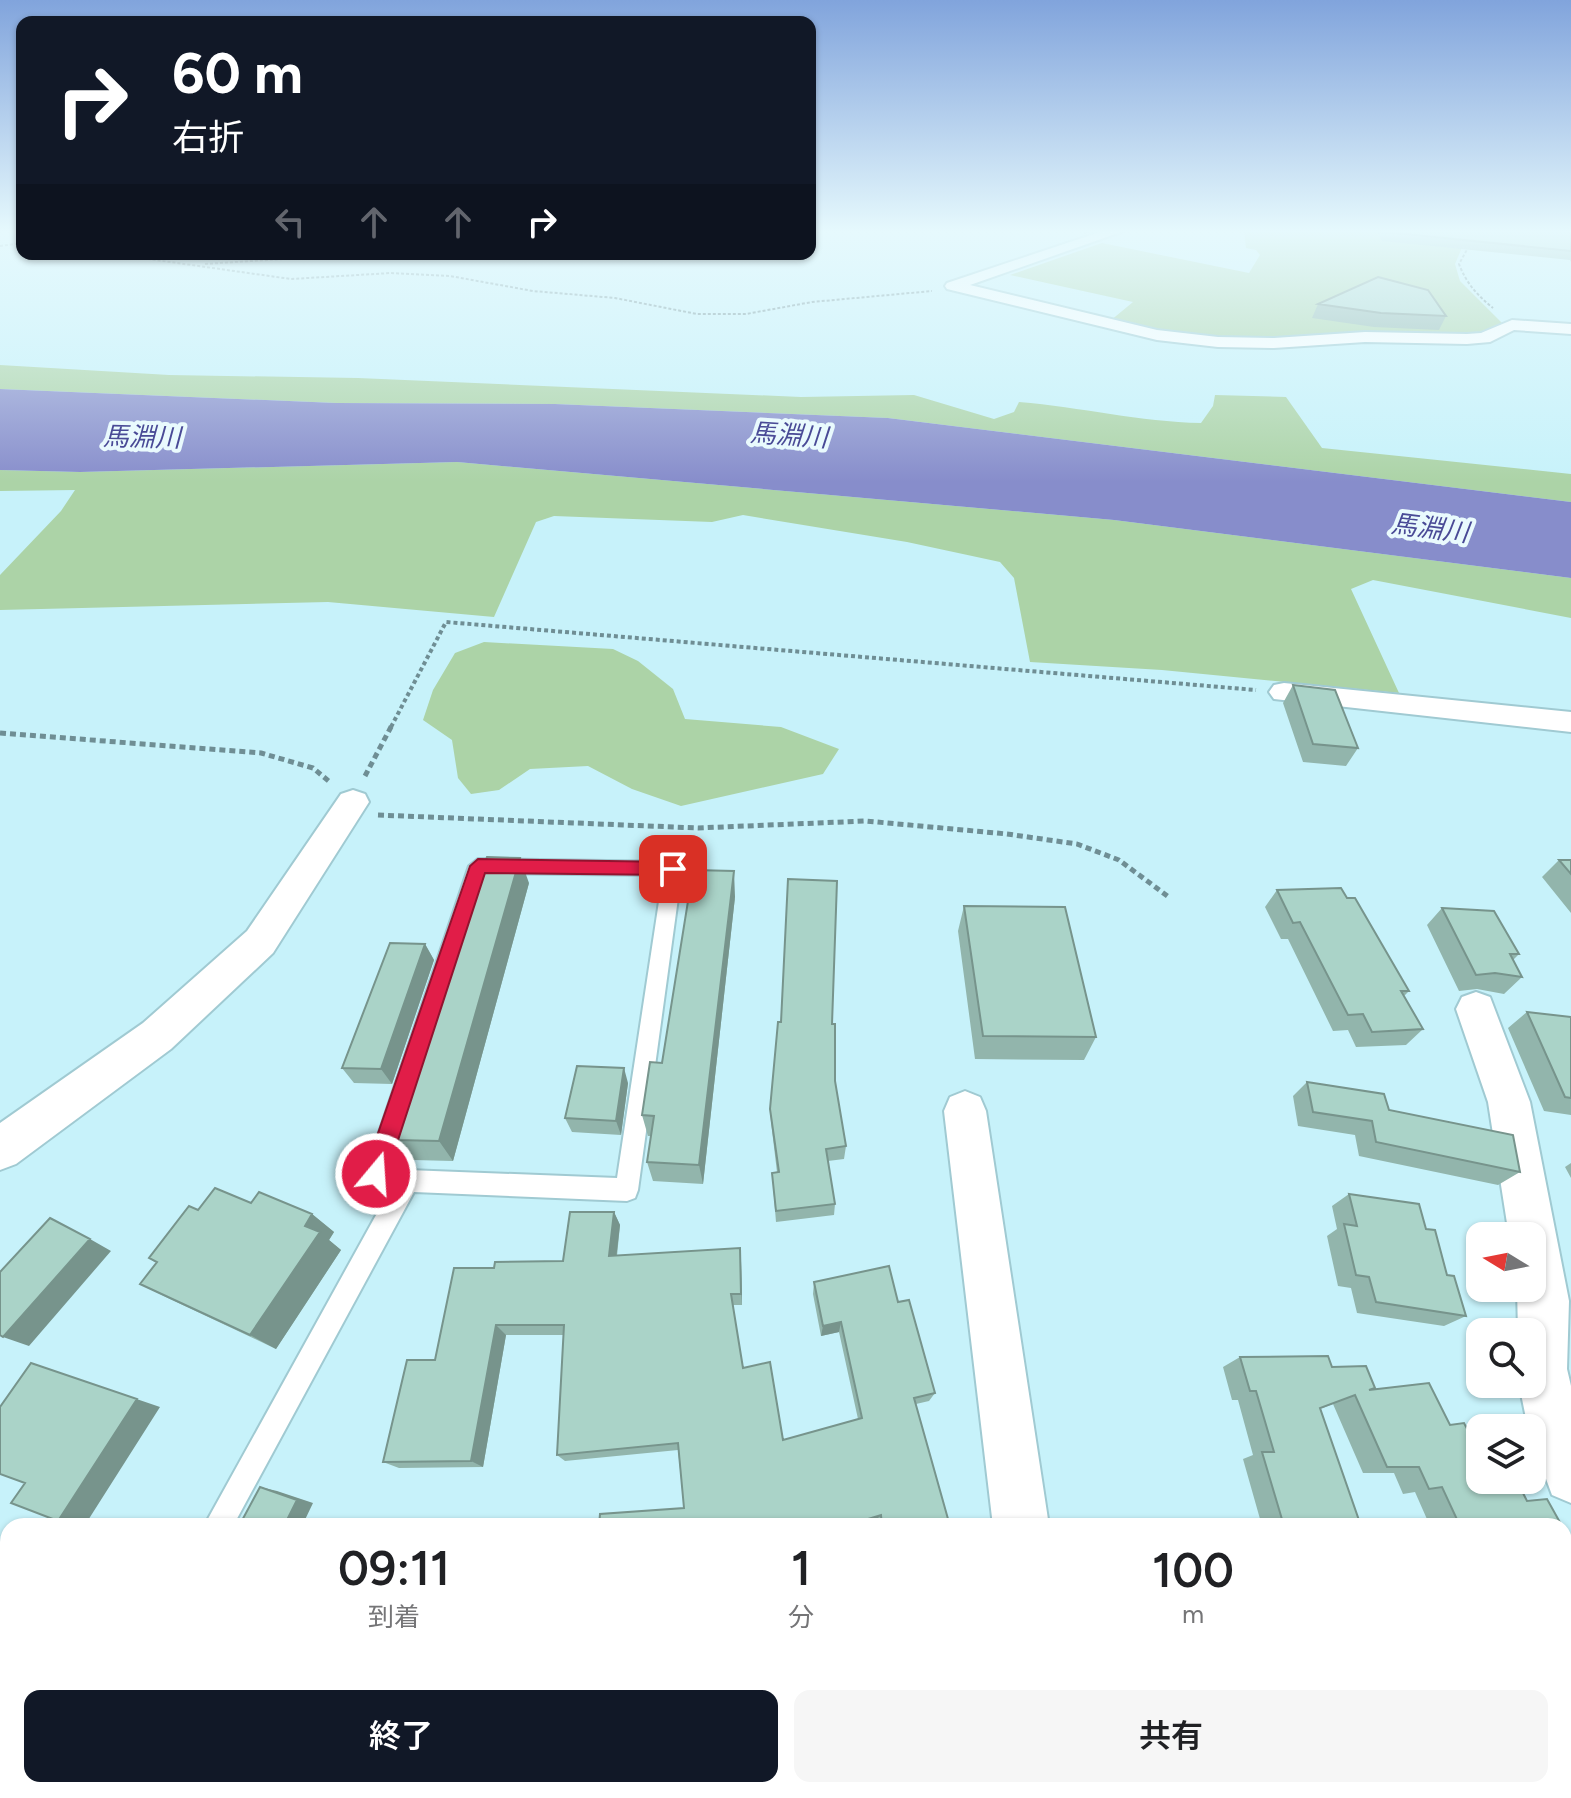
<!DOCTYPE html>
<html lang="ja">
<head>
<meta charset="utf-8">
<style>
	:root { --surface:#fff; --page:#f6f6f6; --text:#202124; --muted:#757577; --accent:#111827 }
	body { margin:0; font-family:Figtree,"Noto Sans JP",sans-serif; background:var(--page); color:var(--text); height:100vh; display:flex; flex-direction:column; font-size:30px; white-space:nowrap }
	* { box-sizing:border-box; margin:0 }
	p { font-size:26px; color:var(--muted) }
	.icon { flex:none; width:44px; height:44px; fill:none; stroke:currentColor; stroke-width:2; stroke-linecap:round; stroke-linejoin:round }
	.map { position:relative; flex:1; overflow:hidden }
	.panel { position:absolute; left:0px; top:1518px; width:1572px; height:280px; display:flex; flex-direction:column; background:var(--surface); border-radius:24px 24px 0 0; box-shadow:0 2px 6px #0004 }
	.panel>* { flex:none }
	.banner { position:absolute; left:16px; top:16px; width:800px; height:244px; border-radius:16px; box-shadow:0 2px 6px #0004; background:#111827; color:#fff; overflow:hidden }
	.needle { width:52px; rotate:280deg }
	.buttons { position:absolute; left:1466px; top:1222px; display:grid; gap:16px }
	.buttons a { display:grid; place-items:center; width:80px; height:80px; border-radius:16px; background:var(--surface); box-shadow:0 2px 6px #0004; font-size:40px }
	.pin { position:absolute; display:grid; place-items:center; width:68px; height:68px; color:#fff; margin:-34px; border-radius:16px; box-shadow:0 4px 12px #0006 }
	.me { position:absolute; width:88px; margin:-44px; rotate:18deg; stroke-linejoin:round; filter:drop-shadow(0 0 6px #0008) }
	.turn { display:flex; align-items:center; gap:28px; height:168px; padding:0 24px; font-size:36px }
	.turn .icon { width:104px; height:104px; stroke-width:2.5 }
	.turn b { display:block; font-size:56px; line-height:68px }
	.lanes { display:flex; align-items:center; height:76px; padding:0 24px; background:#0003; justify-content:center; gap:40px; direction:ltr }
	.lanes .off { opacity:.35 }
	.eta { display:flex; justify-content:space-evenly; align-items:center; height:136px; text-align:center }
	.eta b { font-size:48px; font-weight:600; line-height:56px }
	.action { display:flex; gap:16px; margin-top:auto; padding:16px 24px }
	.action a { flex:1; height:92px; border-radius:16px; background:var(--accent); color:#fff; font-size:32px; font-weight:600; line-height:92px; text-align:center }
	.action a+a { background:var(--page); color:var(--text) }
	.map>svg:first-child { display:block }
	.green { fill:#acd3a7 }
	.water { fill:#878dcb }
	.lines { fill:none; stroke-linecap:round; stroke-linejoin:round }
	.lane-casing { stroke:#a0cad2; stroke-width:4 }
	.street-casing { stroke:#a0cad2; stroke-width:4 }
	.secondary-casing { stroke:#a0cad2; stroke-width:4 }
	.path-far2 { stroke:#6f8e94; stroke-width:2; stroke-dasharray:3 2; stroke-linecap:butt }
	.path-far1 { stroke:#6f8e94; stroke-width:4; stroke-dasharray:4 3; stroke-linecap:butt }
	.path { stroke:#6f8e94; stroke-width:5; stroke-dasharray:6 4; stroke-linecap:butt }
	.lane { fill:#fff; fill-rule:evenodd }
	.street { fill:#fff; fill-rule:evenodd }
	.secondary { fill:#fff; fill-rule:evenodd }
	.wall { fill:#92b5ac }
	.shaded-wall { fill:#77948c }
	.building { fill:#aad3c8; stroke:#77948c; stroke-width:2 }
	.route { fill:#e11d48; stroke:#92132f; stroke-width:2 }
	.labels { text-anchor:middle; stroke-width:8; stroke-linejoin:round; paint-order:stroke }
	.far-water-label { font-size:26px; font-style:italic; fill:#494a96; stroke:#e9fafd }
</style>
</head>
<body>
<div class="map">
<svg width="1571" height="1798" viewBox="0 0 1571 1798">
	<rect width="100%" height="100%" fill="#c7f2fa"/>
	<!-- green -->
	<path class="green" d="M1244 230H1390L1466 238 1455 264 1460 281 1502 323 1479 334 1275 339 1184 336 1110 321 1133 302 1010 275 1102 243 1249 273 1260 255 1256 250 1246 248Z
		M0 365 169 375 358 378 801 397 914 395 994 419 1014 412 1019 402C1081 407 1140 422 1201 423L1213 406 1215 395 1286 397 1322 448 1571 474V502L888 418 555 404 336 403 0 389Z
		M457 462 1114 520 1571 578V618L1373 580 1351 589 1399 693 1162 670 1030 662 1014 578 1000 562 907 542 743 515 712 522 554 516 536 522 494 617 328 602 0 610V575L61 511 75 490 0 491V470L80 472Z
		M484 642 613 649 638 661 673 689 685 719 781 727 839 749 823 774 681 806 632 789 588 766 530 769 499 790 471 794 458 778 452 740 423 720 433 690 455 653Z"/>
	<!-- water -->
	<path class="water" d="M0 389 336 403 555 404 888 418 1571 502V578L1114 520 457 462 80 472 0 470Z"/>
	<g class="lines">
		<defs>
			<path id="lane" d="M478 859 673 862 682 869 638 1190 635 1198 627 1201 414 1192 233 1526H204L391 1188 368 1182 365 1174 469 866ZM485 873 663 875 617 1178 408 1170 390 1166Z
				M55 1790H89L86 1798H52Z"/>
			<path id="street" d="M1106 230H1127L970 285 1157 330 1218 337 1274 338 1365 332 1467 334 1481 333 1512 320 1571 324V334L1514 330 1490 342 1467 344 1365 342 1274 348 1218 347 1157 340 947 289 945 286 947 283Z
				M1284 683 1571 712V732L1274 699 1269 692 1274 685Z
				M353 790 365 794 369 802 273 953 171 1049 16 1164 0 1170V1123L143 1023 247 931 341 794Z
				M1476 992 1490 997 1530 1102 1569 1301 1567 1369 1571 1386V1503L1552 1495 1532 1441V1428H1528L1519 1384H1532V1332H1518L1517 1288H1532V1236H1509L1488 1102 1456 1009 1462 997Z
				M965 1091 980 1097 986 1111 1049 1526H993L944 1111 950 1097Z
				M1024 1790H1090L1091 1798H1025Z"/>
			<path id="secondary" d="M1571 1715V1793L1564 1795 1551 1790H1564V1717Z
				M1420 1790H1517L1514 1798H1417Z"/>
		</defs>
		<!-- lane casing -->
		<use href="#lane" class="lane-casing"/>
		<!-- street casing -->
		<use href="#street" class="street-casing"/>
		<!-- secondary casing -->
		<use href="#secondary" class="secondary-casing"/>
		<!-- path-far2 -->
		<path class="path-far2" d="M0 246 22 243
			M1469 246 1459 264C1466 283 1478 296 1493 308
			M113 254 291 279 391 273 450 276 533 291 615 298 697 314H746L812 302 932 291
			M205 264 360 254"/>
		<!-- path-far1 -->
		<path class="path-far1" d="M391 727 446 622 1256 690"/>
		<!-- path -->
		<path class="path" d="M0 733 261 753 313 768 331 783
			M365 776 392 725
			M378 815 698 828 866 821 1007 834 1077 844 1119 860 1170 898"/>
		<!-- lane -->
		<use href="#lane" class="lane"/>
		<!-- street -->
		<use href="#street" class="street"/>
		<!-- secondary -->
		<use href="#secondary" class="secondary"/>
	</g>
	<!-- wall -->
	<path class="wall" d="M1376 230H1565L1571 231V262L1570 260 1382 241Z
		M1318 304 1446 316 1439 330 1374 327 1312 318Z
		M1293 685 1358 748 1346 766 1303 762 1283 703Z
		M1559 860H1571V913L1542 877Z
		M529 883 453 1161 413 1160 397 1140 416 1079 404 1062 462 936Z
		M1277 890 1347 898 1409 991 1404 996 1423 1029 1406 1045 1356 1047 1348 1030 1333 1031 1288 939H1281L1265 907Z
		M735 897 703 1184 653 1181 647 1162 651 1136H648L642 1115 662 1063Z
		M964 906 1096 1037 1084 1060 975 1059 958 931Z
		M1442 908 1519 954 1513 960 1522 977 1504 994 1477 989 1459 991 1427 925Z
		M425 944 434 960 392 1084 354 1083 342 1068Z
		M1527 1012 1571 1017V1115L1544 1111 1508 1028Z
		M832 1024 835 1081 846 1146 844 1159 828 1161 835 1204 834 1215 776 1222 772 1173 777 1172 771 1122 770 1109Z
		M1307 1082 1389 1110 1520 1172 1498 1185 1359 1156 1355 1135 1298 1126 1293 1096Z
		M628 1083 621 1135 572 1132 565 1118Z
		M1571 1163V1178L1565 1167Z
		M1349 1194 1426 1229 1466 1316 1444 1326 1357 1313 1351 1288 1338 1286 1327 1236 1337 1229 1332 1206Z
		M251 1203 312 1214 334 1232 329 1240 341 1250 276 1349 170 1299 140 1284 156 1263 149 1258 198 1210Z
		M614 1212 620 1225 617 1256 740 1248 741 1261 742 1305H733L743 1368 783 1440 858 1419 839 1332 821 1336 813 1294 814 1282 898 1302 935 1393 929 1401 916 1404 950 1526H878L877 1519 855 1526H599L684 1508 678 1450 565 1461 557 1455 564 1335H506L483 1467 399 1468 383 1462 435 1360 494 1268 563 1261Z
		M1240 1357 1332 1367 1369 1390 1450 1425 1499 1490 1527 1501 1562 1526H1430L1415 1492 1403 1494 1394 1473H1363L1333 1404 1320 1409 1361 1526H1262L1243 1459 1253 1455 1238 1400H1232L1223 1367Z"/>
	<!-- shaded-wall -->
	<path class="shaded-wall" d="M1085 230H1099L1084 234Z
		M520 858 529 883 453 1161 439 1141Z
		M734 871 735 897 703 1184 699 1165Z
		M425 944 434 960 392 1084 381 1069Z
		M624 1068 628 1083 621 1135 616 1121Z
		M614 1212 620 1225 615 1268 609 1256Z
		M312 1214 334 1232 329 1240 341 1250 276 1349 250 1335 305 1226Z
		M90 1239 111 1251 29 1346 3 1337Z
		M740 1248 741 1261 742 1305 741 1294Z
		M841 1322 839 1332 821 1336 823 1326Z
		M496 1325 506 1335 483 1467 471 1461Z
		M31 1363 160 1407 85 1525 58 1521Z
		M260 1487 277 1491 313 1503 302 1526H284Z
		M881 1515 877 1519 855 1526H845Z
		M209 1790H228L224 1798H205Z"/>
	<!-- building -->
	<path class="building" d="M1385 230H1565L1571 231V251L1386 232Z
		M1378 277 1428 290 1446 316 1381 313 1318 304Z
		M1293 685 1335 690 1358 748 1313 744Z
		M487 857 520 858 439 1141 397 1140 421 1063 404 1062 447 936H462Z
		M1559 860H1571V874Z
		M693 870 734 871 699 1165 647 1162 654 1116 642 1115 650 1062 662 1063Z
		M788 879 837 881 832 1024H835V1081L846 1146 826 1149 835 1204 776 1211 772 1173 779 1172 770 1109 778 1022H781Z
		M1341 888 1347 898H1355L1409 991H1401L1423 1029 1372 1032 1363 1014 1348 1015 1300 922 1293 923 1277 890Z
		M964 906 1065 907 1096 1037 983 1036Z
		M1442 908 1494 911 1519 954H1510L1522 977 1495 973 1476 975Z
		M390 943 425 944 381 1069 342 1068Z
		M1527 1012 1571 1017V1098L1565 1097Z
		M577 1066 624 1068 616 1121 565 1118Z
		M1307 1082 1384 1094 1389 1110 1513 1135 1520 1172 1376 1142 1372 1121 1313 1112Z
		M215 1188 251 1203 259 1192 312 1214 305 1226 320 1232 250 1335 140 1284 157 1262 149 1258 189 1206 198 1210Z
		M1349 1194 1419 1204 1426 1229 1435 1230 1447 1275 1454 1276 1466 1316 1376 1302 1369 1277 1356 1275 1344 1224 1357 1226Z
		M570 1212H614L609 1256 740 1248 741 1294H731L743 1368 770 1362 783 1440 862 1418 841 1322 823 1326 814 1282 889 1266 898 1302 909 1300 935 1393 914 1398 950 1526H882L881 1515 845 1526H599L600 1514 684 1508 678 1443 557 1455 564 1325H496L471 1461 383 1462 407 1360H435L454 1268H494L495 1262 563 1261Z
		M50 1218 90 1239 3 1337 0 1335V1272Z
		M1328 1356 1332 1367 1366 1366 1375 1388 1369 1390 1429 1383 1450 1425 1464 1423 1480 1453V1480H1494L1499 1490 1520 1487 1527 1501 1547 1499 1562 1526H1460L1442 1487 1429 1489 1419 1467H1387L1355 1395 1320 1408 1361 1526H1284L1262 1452H1274L1256 1391H1250L1240 1357Z
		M31 1363 137 1399 58 1521 11 1503 25 1483 0 1474V1407Z
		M260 1487 297 1500 284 1526H239Z
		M1564 1530 1571 1544V1575L1567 1576 1571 1584V1650L1564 1651Z
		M130 1790H209L205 1798H149Z
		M406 1790H513L471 1798H405Z"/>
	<!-- sky -->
	<linearGradient id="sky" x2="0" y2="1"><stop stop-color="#81a4dc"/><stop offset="0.48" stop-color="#e6f9fd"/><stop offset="1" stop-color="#e6f9fd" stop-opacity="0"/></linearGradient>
	<rect width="1571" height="482" fill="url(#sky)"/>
	<!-- route -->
	<path class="route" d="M478 859 673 862 681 869 673 875 485 873 387 1174 384 1182 376 1185 368 1182 364 1174 470 866Z"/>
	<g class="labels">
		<!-- far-water labels -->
		<g class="far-water-label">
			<text transform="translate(789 435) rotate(4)" y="9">馬淵川</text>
			<text transform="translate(142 437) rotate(1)" y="9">馬淵川</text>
			<text transform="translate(1430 528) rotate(7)" y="9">馬淵川</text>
		</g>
	</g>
</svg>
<div class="buttons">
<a><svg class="needle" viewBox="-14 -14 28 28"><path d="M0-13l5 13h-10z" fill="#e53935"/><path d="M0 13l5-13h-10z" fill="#757577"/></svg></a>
<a><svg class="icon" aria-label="search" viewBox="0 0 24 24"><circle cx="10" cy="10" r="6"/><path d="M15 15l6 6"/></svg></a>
<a><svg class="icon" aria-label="layers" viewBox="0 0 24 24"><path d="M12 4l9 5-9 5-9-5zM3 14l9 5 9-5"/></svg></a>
</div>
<div class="pin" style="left:673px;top:869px;background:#d93025"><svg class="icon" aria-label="arrive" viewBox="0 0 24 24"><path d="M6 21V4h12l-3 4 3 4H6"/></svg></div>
<svg class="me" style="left:376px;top:1174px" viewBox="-20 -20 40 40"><circle r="17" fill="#e11d48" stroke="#fff" stroke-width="3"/><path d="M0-11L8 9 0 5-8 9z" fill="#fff"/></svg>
<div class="banner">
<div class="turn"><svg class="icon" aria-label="right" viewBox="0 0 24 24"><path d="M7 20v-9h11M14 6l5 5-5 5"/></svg><div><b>60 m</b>右折</div></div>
<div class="lanes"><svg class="icon off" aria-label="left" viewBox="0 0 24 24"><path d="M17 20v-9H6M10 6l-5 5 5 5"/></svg><svg class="icon off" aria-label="ahead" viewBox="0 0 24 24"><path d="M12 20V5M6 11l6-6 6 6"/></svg><svg class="icon off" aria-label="ahead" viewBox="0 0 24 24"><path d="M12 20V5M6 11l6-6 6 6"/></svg><svg class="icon" aria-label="right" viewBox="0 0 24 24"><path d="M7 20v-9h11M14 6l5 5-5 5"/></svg></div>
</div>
<section class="panel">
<div class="eta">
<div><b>09:11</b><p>到着</p></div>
<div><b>1</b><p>分</p></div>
<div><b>100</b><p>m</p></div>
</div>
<div class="action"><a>終了</a><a>共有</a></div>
</section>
</div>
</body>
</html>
